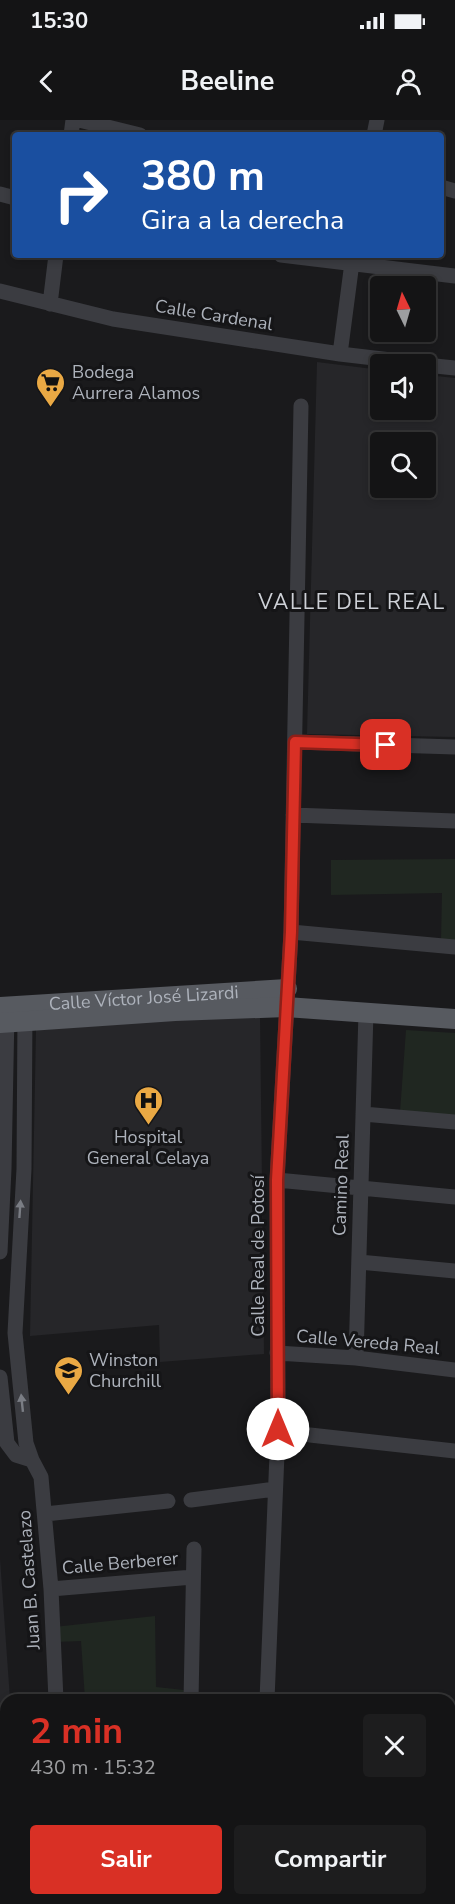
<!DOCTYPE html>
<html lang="es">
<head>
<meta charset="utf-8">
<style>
	:root { --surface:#141415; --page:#1d1d1e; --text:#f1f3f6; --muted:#9d9ea0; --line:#333334; --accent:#d93025 }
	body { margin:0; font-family:"Nunito Sans",sans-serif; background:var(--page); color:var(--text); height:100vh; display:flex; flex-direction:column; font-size:22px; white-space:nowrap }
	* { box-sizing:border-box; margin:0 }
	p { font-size:20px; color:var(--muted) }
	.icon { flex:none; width:33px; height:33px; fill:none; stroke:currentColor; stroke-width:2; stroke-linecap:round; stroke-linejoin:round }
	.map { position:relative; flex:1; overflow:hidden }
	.drawer { position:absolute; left:0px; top:1574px; width:456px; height:212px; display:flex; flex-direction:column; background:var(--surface); border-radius:18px 18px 0 0; box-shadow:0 3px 9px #0003,0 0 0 2px var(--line) }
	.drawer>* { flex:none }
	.banner { position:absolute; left:12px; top:12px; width:432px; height:126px; border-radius:6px; box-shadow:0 3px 9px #0003,0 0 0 2px var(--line); background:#1a4fa0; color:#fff; overflow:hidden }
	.needle { width:39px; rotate:355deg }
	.buttons { position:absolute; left:370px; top:156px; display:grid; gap:12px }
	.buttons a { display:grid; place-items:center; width:66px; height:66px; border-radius:6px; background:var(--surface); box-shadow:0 3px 9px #0003,0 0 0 2px var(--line); font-size:30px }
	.pin { position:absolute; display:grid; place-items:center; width:51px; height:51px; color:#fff; margin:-26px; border-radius:12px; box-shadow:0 3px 9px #0006 }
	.me { position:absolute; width:66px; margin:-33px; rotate:0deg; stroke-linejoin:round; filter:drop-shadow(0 0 4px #0008) }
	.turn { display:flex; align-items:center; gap:21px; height:126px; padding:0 30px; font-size:27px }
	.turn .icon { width:78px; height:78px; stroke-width:2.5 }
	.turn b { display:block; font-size:42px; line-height:51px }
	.round { display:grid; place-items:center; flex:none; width:63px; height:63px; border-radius:6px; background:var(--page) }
	.headline { display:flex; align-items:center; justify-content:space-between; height:102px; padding:0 30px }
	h1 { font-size:36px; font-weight:700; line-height:45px; color:var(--accent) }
	.primary-button { display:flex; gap:12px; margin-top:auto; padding:12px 30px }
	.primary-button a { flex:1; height:69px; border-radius:6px; background:var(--accent); color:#fff; font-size:24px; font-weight:700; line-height:69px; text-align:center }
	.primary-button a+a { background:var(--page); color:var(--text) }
	.status { display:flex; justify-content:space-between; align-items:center; height:42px; padding:0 30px; background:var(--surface); direction:ltr }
	.status svg { height:16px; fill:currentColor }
	header { display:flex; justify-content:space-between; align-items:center; height:78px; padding:0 30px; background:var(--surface); font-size:27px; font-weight:700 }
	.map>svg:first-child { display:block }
	.built { fill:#262629; fill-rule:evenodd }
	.green { fill:#202721 }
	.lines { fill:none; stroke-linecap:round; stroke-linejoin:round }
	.minor { stroke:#3b3c41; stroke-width:15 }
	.major { stroke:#575a60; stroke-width:20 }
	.oneway { fill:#7a7d84 }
	.route-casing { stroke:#8d1f18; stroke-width:15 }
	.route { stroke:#d93025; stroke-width:10 }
	.labels { text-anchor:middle; stroke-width:6; stroke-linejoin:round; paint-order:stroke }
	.street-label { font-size:18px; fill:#adb2bb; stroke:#151517 }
	.poi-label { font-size:18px; fill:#adb2bb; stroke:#151517; text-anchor:start }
	.quarter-label { font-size:21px; letter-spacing:1.5px; fill:#ced1d7; stroke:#151517 }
</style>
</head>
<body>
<div class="status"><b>15:30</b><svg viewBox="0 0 49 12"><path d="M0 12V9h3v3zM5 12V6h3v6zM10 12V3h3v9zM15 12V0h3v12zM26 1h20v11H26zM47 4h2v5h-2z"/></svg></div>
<header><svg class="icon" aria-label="back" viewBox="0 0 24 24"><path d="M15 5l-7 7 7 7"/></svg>Beeline<svg class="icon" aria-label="person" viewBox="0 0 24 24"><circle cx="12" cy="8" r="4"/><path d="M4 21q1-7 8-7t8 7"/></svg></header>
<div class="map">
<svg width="455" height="1784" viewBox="0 0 455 1784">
	<rect width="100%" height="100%" fill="#1a1a1c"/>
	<!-- built -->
	<path class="built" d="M317 242 381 250V290H426V255L455 258V617L307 614ZM381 322H426V368H381Z
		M260 894 264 1234 160 1242 159 1205 30 1216 36 910Z
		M0 1439 10 1579 6 1580V1657L1 1658 6 1689V1779H21L22 1784H0Z
		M450 1754H455V1784H279V1779H450Z"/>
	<!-- green -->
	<path class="green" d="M455 739V821L441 820 442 773 331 775V740Z
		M406 910 455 913V996L400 992Z
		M155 1496 156 1567 184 1570 183 1579H85L81 1521 56 1522 54 1507Z"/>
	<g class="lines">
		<!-- minor -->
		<path class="minor" d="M79 0 140 15
			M71 15 73 0
			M374 15 377 0
			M441 67 455 71
			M0 74 15 78
			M281 135 455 156
			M0 171 113 199 340 234 425 244
			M50 184 56 135
			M340 234 353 135
			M426 245 455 248
			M295 622 455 627
			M293 695 455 701
			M291 812 455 827
			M25 891 24 1049 15 1213 26 1323 32 1340 41 1357 51 1469 56 1580
			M363 994 455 1002
			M277 1060 455 1077
			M0 1132 4 1049 7 892
			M359 1142 455 1151
			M277 1233 356 1238 455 1250
			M356 1238 366 892
			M0 1257 7 1323 16 1335 32 1340
			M278 1309 310 1315 455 1331
			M191 1380 275 1369
			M45 1394 168 1381
			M51 1469 193 1457
			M191 1580 194 1429
			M267 1580 278 1309 277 1060 291 812 301 286
			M259 1784V1779"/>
		<!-- major -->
		<g class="major">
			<path id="s1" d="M0 887 287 869"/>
			<path d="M0 903 175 891 286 887 455 899"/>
		</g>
	</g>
	<!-- one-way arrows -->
	<defs><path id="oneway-solid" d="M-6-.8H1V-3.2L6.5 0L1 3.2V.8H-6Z" transform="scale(1.5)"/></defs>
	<g class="oneway">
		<use href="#oneway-solid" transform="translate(20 1089) rotate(-86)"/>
		<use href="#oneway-solid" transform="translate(22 1283) rotate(-96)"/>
	</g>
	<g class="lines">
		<defs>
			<path id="route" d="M278 1309 277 1060 291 812 295 622 386 625"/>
		</defs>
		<!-- route casing -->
		<use href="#route" class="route-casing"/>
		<!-- route -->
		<use href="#route" class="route"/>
	</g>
	<!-- icons -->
	<defs>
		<symbol id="supermarket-pin" viewBox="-11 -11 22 30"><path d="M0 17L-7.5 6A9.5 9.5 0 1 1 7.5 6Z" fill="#eaa944" stroke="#151517"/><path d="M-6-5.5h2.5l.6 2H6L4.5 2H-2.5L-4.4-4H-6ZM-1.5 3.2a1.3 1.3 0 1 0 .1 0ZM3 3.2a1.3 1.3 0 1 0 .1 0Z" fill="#111"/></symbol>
		<symbol id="hospital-pin" viewBox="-11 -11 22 30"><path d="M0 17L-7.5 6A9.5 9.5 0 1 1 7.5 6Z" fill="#eaa944" stroke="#151517"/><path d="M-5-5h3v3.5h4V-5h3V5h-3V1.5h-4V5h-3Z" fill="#111"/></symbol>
		<symbol id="school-pin" viewBox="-11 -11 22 30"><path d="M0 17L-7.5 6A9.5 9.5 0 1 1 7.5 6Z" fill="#eaa944" stroke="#151517"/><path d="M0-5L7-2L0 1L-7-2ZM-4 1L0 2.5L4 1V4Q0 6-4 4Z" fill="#111"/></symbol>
	</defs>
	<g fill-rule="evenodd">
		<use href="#supermarket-pin" x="34" y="246" width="33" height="45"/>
		<use href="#hospital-pin" x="132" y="964" width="33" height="45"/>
		<use href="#school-pin" x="52" y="1234" width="33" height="45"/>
	</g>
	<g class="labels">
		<!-- street labels -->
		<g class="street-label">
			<text transform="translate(214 195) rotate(9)" y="6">Calle Cardenal</text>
			<text dy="6" stroke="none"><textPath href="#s1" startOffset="144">Calle Víctor José Lizardi</textPath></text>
			<text transform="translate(341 1065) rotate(-88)" y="6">Camino Real</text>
			<text transform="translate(258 1136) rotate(-90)" y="6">Calle Real de Potosí</text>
			<text transform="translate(368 1222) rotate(5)" y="6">Calle Vereda Real</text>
			<text transform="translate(120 1443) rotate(-5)" y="6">Calle Berberer</text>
			<text transform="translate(29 1460) rotate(-94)" y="6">Juan B. Castelazo</text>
		</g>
		<!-- poi labels -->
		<g class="poi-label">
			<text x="72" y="258">Bodega<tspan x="72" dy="21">Aurrera Alamos</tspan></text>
			<text x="148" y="1023" text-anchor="middle">Hospital<tspan x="148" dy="21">General Celaya</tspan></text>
			<text x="89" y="1246">Winston<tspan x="89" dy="21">Churchill</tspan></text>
		</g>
		<!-- quarter labels -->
		<g class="quarter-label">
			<text x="352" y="489">VALLE DEL REAL</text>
		</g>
	</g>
</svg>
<div class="buttons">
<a><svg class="needle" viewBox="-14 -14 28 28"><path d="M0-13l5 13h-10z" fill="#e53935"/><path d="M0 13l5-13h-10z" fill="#9d9ea0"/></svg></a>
<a><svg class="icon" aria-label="sound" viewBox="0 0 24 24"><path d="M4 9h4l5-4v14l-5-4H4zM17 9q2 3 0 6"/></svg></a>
<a><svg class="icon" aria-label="search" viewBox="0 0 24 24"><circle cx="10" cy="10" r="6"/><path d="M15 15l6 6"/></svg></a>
</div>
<div class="pin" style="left:386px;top:625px;background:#d93025"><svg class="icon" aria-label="arrive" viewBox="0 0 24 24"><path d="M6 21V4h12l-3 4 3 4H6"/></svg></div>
<svg class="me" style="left:278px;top:1309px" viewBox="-20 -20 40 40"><circle r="19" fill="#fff"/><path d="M0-13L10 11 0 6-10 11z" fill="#d93025"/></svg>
<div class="banner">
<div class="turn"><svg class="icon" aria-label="right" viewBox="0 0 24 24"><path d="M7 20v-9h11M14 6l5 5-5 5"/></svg><div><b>380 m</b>Gira a la derecha</div></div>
</div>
<section class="drawer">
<div class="headline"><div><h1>2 min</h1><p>430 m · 15:32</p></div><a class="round"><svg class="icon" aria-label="close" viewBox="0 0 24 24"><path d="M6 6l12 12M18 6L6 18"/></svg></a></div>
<div class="primary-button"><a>Salir</a><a>Compartir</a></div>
</section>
</div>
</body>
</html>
